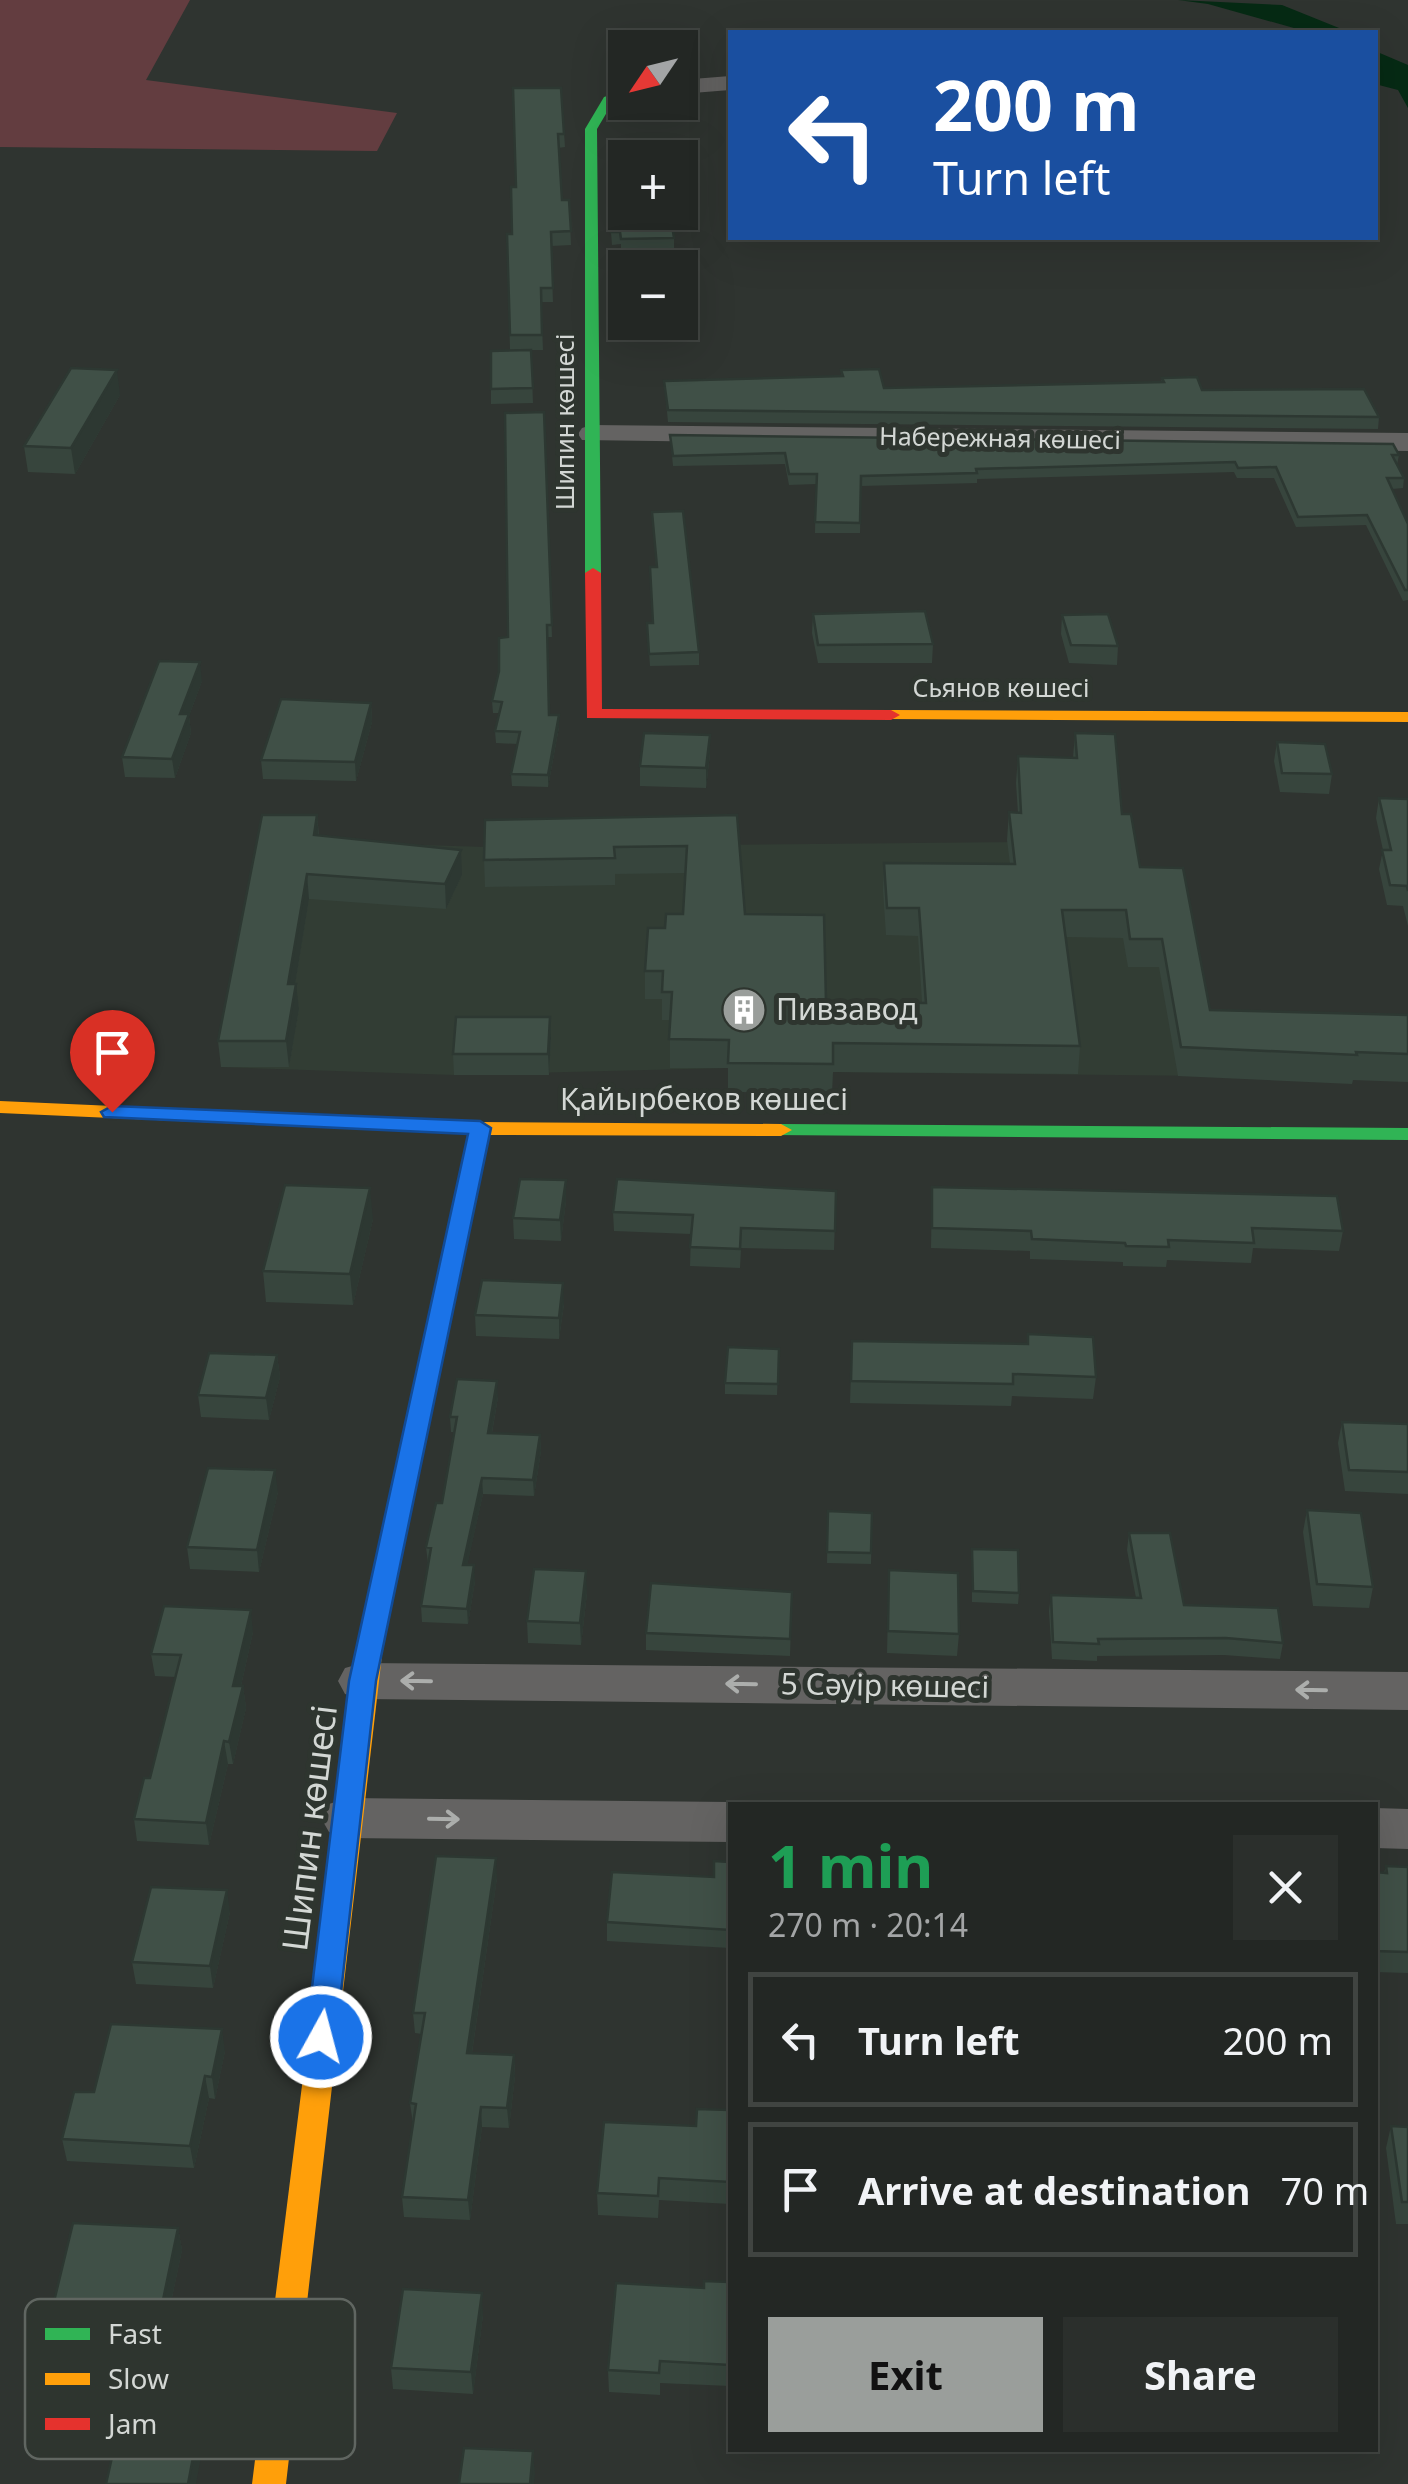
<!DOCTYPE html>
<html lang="en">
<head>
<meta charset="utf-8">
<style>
	:root { --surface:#232724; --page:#2b2f2c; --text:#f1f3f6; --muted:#a3a5a6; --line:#404441; --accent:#9a9e9b }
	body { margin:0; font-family:"Noto Sans",sans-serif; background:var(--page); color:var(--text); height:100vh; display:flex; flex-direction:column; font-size:38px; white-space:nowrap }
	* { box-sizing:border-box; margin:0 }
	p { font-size:32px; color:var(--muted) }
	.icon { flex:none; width:55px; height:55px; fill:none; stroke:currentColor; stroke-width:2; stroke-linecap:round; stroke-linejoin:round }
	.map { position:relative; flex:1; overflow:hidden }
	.panel { position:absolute; left:728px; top:1802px; width:650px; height:650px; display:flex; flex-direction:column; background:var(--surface); border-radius:0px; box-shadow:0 10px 40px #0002,0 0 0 2px var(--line) }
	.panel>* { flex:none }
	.hud { position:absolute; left:728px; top:30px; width:650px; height:210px; border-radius:0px; box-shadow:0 10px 40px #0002,0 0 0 2px var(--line); background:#1a4fa0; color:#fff; overflow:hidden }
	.needle { width:65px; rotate:235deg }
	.buttons { position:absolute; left:608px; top:30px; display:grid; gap:20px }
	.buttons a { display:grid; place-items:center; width:90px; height:90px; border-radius:0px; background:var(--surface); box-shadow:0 10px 40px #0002,0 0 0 2px var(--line); font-size:50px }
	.pin { position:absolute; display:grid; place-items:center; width:85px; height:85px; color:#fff; margin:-102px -42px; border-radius:50% 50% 50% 0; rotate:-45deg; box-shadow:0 0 10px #0007 }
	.pin .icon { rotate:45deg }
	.me { position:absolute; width:110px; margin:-55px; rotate:7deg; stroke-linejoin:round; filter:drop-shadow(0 0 8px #0008) }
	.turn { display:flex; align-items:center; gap:35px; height:210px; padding:0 40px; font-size:45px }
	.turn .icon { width:130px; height:130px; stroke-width:2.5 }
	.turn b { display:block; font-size:70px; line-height:85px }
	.round { display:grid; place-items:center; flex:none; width:105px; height:105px; border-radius:0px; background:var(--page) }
	.head { display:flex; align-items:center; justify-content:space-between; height:170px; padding:0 40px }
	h1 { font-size:60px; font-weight:700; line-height:75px; color:#1e9e55 }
	.cta { display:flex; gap:20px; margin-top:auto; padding:20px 40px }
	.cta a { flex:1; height:115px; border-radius:0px; background:var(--accent); color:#111; font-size:40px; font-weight:700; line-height:115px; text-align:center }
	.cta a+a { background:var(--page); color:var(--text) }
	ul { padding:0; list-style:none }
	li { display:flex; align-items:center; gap:30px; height:135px; margin:0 20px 15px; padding:0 20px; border:5px solid var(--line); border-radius:0px }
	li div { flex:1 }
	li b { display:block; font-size:38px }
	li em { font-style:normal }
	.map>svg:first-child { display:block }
	.built { fill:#323d34 }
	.green { fill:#633d40 }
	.water { fill:#062a14 }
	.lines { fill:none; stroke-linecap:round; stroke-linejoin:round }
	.street { fill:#646362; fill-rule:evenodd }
	.fast { fill:#30b455; fill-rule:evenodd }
	.slow { fill:#ff9f0a; fill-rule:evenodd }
	.jam { fill:#e5322d; fill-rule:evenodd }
	.wall { fill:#37453d }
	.shaded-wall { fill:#2d3832 }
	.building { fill:#405047; stroke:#2d3832; stroke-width:2.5 }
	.oneway { stroke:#acaeac }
	.route { fill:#1a73e8; stroke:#114b97; stroke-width:2.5 }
	.labels { text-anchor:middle; stroke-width:10; stroke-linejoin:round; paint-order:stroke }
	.far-street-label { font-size:25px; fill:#d3d7d4; stroke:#2e352f }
	.poi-label { font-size:30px; fill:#d3d7d4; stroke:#2e352f; text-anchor:start }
	.street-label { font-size:30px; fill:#d3d7d4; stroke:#2e352f }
	.near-street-label { font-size:35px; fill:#d3d7d4; stroke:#2e352f }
	.key { fill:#2e352f; stroke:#606661; stroke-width:2.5 }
	.key-label { font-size:28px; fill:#d3d7d4 }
</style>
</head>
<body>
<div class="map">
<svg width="1408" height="2484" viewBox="0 0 1408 2484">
	<rect width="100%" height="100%" fill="#2f3430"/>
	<!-- built -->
	<path class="built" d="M265 840 486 847 1128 841 1214 1076 832 1072V1093L728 1092V1068L454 1075 221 1067Z"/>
	<!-- green -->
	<path class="green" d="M0 0H190L146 80 397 113 377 151 0 147Z"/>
	<!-- water -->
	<path class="water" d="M1178 0 1282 5 1349 32H1308L1208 4Z
		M1375 51 1408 65V108L1398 90 1375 84Z"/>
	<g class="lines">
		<!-- street -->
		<path class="street" d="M730 76V90L680 94V80Z
			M592 425 1408 433V451L582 440 578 434 582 428Z
			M363 1663 1408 1672V1710L363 1699 345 1694 338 1681 345 1668Z
			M347 1798 730 1802 740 1805H730V1842L347 1838 329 1832 321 1818 329 1804Z
			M1375 1808 1408 1809V1849L1375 1848Z"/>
		<!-- fast -->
		<path class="fast" d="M625 90V98L613 102 597 129 601 573 593 578 585 573V129L604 97Z
			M781 1124 1408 1128V1140L773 1135 770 1130Z
			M451 1259 462 1266 382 1655 378 1662 369 1665 360 1662 356 1655 440 1266Z"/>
		<!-- slow -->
		<path class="slow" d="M891 710 1408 712V722L885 719 882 715Z
			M0 1101 480 1122 781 1124 792 1130 781 1136 489 1135 462 1266 451 1273 440 1266 468 1134 0 1113Z
			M369 1645 378 1648 382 1655 286 2484H252L356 1655 360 1648Z"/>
		<!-- jam -->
		<path class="jam" d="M593 568 601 573 602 709 891 710 900 715 891 720 587 718 585 573Z"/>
	</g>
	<!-- wall -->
	<path class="wall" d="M561 88 565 147 558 148 562 200H569L571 245 551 246 553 302H541L543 350H531L533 403 491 404V389L510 350 507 234H512L516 187Z
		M625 158 674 238V250L621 251V244L612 245 611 232Z
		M841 370 884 388 1161 383 1162 378 1202 390 1379 417 1378 429 668 422 664 381 841 376Z
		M120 395 75 474 28 472 24 446Z
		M544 412 552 637H547L550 715 559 727 548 787 512 786 511 774 518 744 496 743 495 731 499 713H493L492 701 508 637Z
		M670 435 1399 455 1397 465 1404 478 1403 488 1392 489 1408 524V600L1403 601 1366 525 1296 527 1274 478H1237L1234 472 977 479V483L861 486 860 533H815L816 484 789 485 785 464 673 466Z
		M652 512 699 652V665L650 666 647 623H653L656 567Z
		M813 614 933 644 932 663H818L812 633Z
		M1062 615 1118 646 1117 665 1069 663 1061 634Z
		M202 681 189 716 191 733 175 778 125 777 122 757Z
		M371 703 372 722 356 781 263 779 261 760Z
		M1075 733 1122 814 1140 867 1210 1010 1408 1015V1082L1353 1080 1352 1084 1178 1076 1159 967H1128L1123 938 1066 937 1080 1046 1078 1074 833 1072 832 1093 728 1092V1068H670V1020H662V999H645V971L665 928 683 914 686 873 615 874V885L485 887 484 860 737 815 745 914 826 1002 922 1003 918 936 886 935 883 890 884 863 1010 864 1007 840 1009 812 1018 813 1016 783 1018 756 1073 758Z
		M1277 742 1332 774 1329 794 1280 792 1274 761Z
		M710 754 706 788 640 786V766Z
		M1379 798 1408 799V926L1403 906 1387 905 1379 869 1383 850 1376 818Z
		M317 815 319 835 462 875 446 909 309 899 295 984 299 1009 289 1067H221L218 1041Z
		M550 1017 551 1038 549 1075H454L453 1054Z
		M566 1180V1201L561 1241 514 1239 513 1218Z
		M932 1187 1343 1231 1339 1251 1253 1248 1251 1263 1167 1260 1166 1267 1123 1266V1262L1030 1259V1251L931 1248Z
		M836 1191 834 1250 741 1248 740 1268 690 1266 691 1234 614 1231 613 1212Z
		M373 1219 353 1305 266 1302 263 1271Z
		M564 1304 559 1339 476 1336 475 1315Z
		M1028 1334 1096 1377 1093 1399 1012 1396 1011 1406 850 1403 852 1341 1027 1344Z
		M779 1349 777 1395 725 1394V1383Z
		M277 1355 280 1377 269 1420 201 1417 198 1395Z
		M498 1397 492 1433 540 1435 541 1451 534 1496 483 1494 467 1565 475 1581 468 1624 422 1622 421 1606 428 1563 426 1547 442 1503 454 1432H451L450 1417Z
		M1342 1422 1408 1424V1494L1345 1491 1338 1443Z
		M278 1492 259 1572 190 1569 187 1547Z
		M1307 1510 1373 1587 1369 1608 1313 1606 1303 1532Z
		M828 1511 872 1513 871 1564 827 1563Z
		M1129 1533 1184 1605 1283 1643 1280 1659 1224 1655 1097 1656V1661L1052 1659 1049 1611 1051 1595 1136 1598 1127 1550Z
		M972 1549 1019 1593 1018 1604 972 1602Z
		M889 1570 959 1634 957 1656 887 1653Z
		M792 1592 790 1656 646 1650V1633Z
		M587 1593 581 1645 528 1643 527 1621Z
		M253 1632 241 1686H243L246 1708 233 1764H228L209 1845 137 1841 134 1819 150 1778 176 1677 155 1676 151 1654Z
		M730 1862V1948L607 1941V1922L714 1877Z
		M1386 1866 1408 1867V1973L1375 1972V1872L1384 1873Z
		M497 1878 472 2053 514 2055 515 2076 509 2128 482 2127 470 2220 404 2217 402 2197 413 2124 410 2103 422 2034 415 2033 413 2013Z
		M230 1912 213 1988 136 1984 132 1962Z
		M225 2051 215 2099 209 2098 194 2168 67 2161 62 2139 94 2092Z
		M730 2110V2204L659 2200 658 2218 598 2215 597 2193 696 2126Z
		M1391 2126 1408 2127V2224H1396L1386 2148Z
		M178 2228 182 2250 162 2345 55 2340 50 2318Z
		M730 2282V2386L660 2383V2395L609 2392 608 2370 704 2288Z
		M483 2315 473 2394 393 2389 391 2368Z"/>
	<!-- shaded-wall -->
	<path class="shaded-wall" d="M117 370 120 395 75 474 71 448Z
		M200 662 202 681 189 716 191 733 175 778 172 759 180 714Z
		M371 703 372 722 356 781 355 762Z
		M559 715V727L548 787V775Z
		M710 735V754L706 788V768Z
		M317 815 319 840 314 835Z
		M461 850 462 875 446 909 445 884Z
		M307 874 309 899 291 1009 288 984Z
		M296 984 299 1009 289 1067 286 1041Z
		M550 1017 551 1038 549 1075 548 1054Z
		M566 1180V1201L561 1241 560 1220Z
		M370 1188 373 1219 353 1305 350 1274Z
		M563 1283 564 1304 559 1339V1318Z
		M277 1355 280 1377 269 1420 266 1398Z
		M497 1381 498 1397 489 1449 488 1433Z
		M540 1435 541 1451 534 1496 533 1480Z
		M275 1470 278 1492 259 1572 257 1550Z
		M482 1478 483 1494 464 1580 463 1565Z
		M474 1565 475 1581 468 1624 467 1609Z
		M586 1571 587 1593 581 1645 580 1623Z
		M251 1610 253 1632 236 1708 233 1686Z
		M243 1686 246 1708 233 1764 229 1742Z
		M224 1741 228 1764 209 1845 206 1823Z
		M496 1858 497 1878 469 2073 467 2053Z
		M227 1890 230 1912 213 1988 210 1966Z
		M222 2029 225 2051 215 2099 212 2077Z
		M514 2055 515 2076 509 2128 507 2108Z
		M205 2076 209 2098 194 2168 190 2146Z
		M481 2107 482 2127 470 2220 468 2200Z
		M178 2228 182 2250 162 2345 158 2324Z
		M482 2293 483 2315 473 2394 471 2372Z
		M198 2431 202 2452 196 2484H188Z
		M533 2451 535 2473 534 2484H530Z"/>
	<!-- building -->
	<path class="building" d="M513 88H561L564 134H558L562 200H569L571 231 551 232 553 288H541L542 335H510L507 234H512L511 187H516Z
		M623 149H658L657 158H625V212H670L674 238 621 239 620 232H611Z
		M531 350 533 388 491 389V351Z
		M71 368 117 370 71 448 24 446Z
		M879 369 884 388 1164 382 1162 378 1197 377 1202 390 1364 389 1379 417 668 410 664 381 843 376 841 370Z
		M544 412 552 625H547L549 715H559L548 775 511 774 520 732 495 731 502 702 492 701 499 671V638L508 637 505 413Z
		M670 435 1393 444 1399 455H1392L1404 478H1387L1408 524V590H1405L1367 515 1298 517 1276 467 1238 468 1235 462 976 469 977 473 861 476 860 523 815 522 817 474H789L785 453 673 456Z
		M683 511 699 652 649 654 647 623H653L650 567H657L652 512Z
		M925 611 933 644 818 645 813 614Z
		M1108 614 1118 646 1071 645 1062 615Z
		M159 661 200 662 180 714H189L172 759 122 757Z
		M281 699 371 703 355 762 261 760Z
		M644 733 710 735 706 768 640 766Z
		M1075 733 1115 734 1122 814H1131L1140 867 1183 868 1210 1010 1408 1015V1054L1356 1052 1357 1055 1181 1047 1162 939H1130L1126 910H1062L1080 1046 833 1043V1064L728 1063 729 1040 669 1039 672 992H662L663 971H645L648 928H665L666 914H683L687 846 614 847 615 858 484 860 485 820 737 815 745 914 824 915 826 1002 926 1003 919 908H887L884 863 1015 864 1009 812 1021 813 1018 756 1077 758Z
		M1277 742 1325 744 1332 774 1282 773Z
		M1379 798 1408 799V891L1407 886 1390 885 1382 850H1391Z
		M262 815H317L314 835 461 850 445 884 307 874 288 984H296L286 1041H218Z
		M456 1017H550L548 1054H453Z
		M520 1179 566 1180 560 1220 513 1218Z
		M617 1179 836 1191 835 1231 741 1228 740 1249 690 1247 693 1215 613 1212Z
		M285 1185 370 1188 350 1274 263 1271Z
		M932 1187 1337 1196 1343 1231 1252 1228 1254 1243 1168 1240 1169 1247 1126 1246 1125 1243 1032 1239 1031 1231 932 1228Z
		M482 1280 563 1283 559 1318 475 1315Z
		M1028 1334 1093 1337 1096 1377 1013 1374V1384L851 1381 852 1341 1028 1344Z
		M728 1347 779 1349 778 1384 725 1383Z
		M209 1353 277 1355 266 1398 198 1395Z
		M457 1379 497 1381 488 1433 540 1435 533 1480 482 1478 463 1565H474L467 1609 421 1606 431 1548 426 1547 436 1503H442L457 1417H450Z
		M1342 1422 1408 1424V1472L1349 1470Z
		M208 1468 275 1470 257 1550 187 1547Z
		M1307 1510 1361 1513 1373 1587 1317 1584Z
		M828 1511 872 1513 871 1553 827 1552Z
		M1129 1533H1170L1184 1605 1278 1608 1283 1643 1226 1638 1098 1639 1099 1644 1053 1642 1051 1595 1141 1598Z
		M972 1549 1018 1550 1019 1593 973 1591Z
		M534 1569 586 1571 580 1623 527 1621Z
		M889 1570 958 1573 959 1634 888 1631Z
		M651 1583 792 1592 790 1639 646 1633Z
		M164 1606 251 1610 233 1686H243L229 1742 224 1741 206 1823 134 1819 144 1778H150L181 1655 151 1654Z
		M436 1856 496 1858 467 2053 514 2055 507 2108 481 2107 468 2200 402 2197 416 2104 410 2103 425 2013H413Z
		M714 1861 730 1862V1930L607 1922 612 1872 714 1877Z
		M1386 1866 1408 1867V1952L1375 1951V1872L1387 1873Z
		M151 1887 227 1890 210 1966 132 1962Z
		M111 2024 222 2029 212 2077 205 2076 190 2146 62 2139 74 2092H94Z
		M697 2109 730 2110V2182L659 2178 658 2196 597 2193 604 2122 696 2126Z
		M1391 2126 1408 2127V2202H1402Z
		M73 2223 178 2228 158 2324 50 2318Z
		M704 2281 730 2282V2365L660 2361 659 2373 608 2370 616 2283 704 2288Z
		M403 2289 482 2293 471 2372 391 2368Z
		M119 2426 198 2431 188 2484H106Z
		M464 2448 533 2451 530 2484H459Z"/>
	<!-- one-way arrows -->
	<defs><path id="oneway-shaft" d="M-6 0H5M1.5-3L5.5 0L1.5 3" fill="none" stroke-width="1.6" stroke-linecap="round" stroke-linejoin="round" transform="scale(2.5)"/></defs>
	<g class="oneway">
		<use href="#oneway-shaft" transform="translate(416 1681) rotate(-179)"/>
		<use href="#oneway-shaft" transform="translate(741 1684) rotate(-179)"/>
		<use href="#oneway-shaft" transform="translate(1311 1690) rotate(-179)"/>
		<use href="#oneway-shaft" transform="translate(444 1819) rotate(1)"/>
	</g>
	<!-- route -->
	<path class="route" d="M112 1106 480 1121 491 1128 376 1681 336 2037 332 2046 321 2050 310 2046 306 2037 349 1681 468 1134 104 1117 101 1112Z"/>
	<!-- icons -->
	<defs>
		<symbol id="building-disc" viewBox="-11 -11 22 22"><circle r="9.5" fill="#9a9e9b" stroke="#2e352f"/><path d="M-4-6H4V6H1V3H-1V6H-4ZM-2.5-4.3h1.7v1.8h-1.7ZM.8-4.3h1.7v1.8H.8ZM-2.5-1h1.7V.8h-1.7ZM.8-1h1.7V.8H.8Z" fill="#fff"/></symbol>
	</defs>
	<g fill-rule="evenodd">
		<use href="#building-disc" x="719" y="985" width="50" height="50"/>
	</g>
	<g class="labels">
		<!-- far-street labels -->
		<g class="far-street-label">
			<text transform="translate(565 422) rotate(-90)" y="9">Шипин көшесі</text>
			<text transform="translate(1000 438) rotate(1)" y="9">Набережная көшесі</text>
			<text x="1001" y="697">Сьянов көшесі</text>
		</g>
		<!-- poi labels -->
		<g class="poi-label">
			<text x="776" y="1020">Пивзавод</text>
		</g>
		<!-- street labels -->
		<g class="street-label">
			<text x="704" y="1110">Қайырбеков көшесі</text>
			<text transform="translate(885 1686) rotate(1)" y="10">5 Сәуір көшесі</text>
		</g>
		<!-- near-street labels -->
		<g class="near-street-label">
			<text transform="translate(310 1828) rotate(-83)" y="12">Шипин көшесі</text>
		</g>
	</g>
	<!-- legend -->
	<rect x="25" y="2299" width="330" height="160" rx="15" class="key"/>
	<rect x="45" y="2328" width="45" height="12" fill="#30b455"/>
	<rect x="45" y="2373" width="45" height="12" fill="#ff9f0a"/>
	<rect x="45" y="2418" width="45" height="12" fill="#e5322d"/>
	<g class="key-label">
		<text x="108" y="2344">Fast</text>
		<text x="108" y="2389">Slow</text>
		<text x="108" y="2434">Jam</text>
	</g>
</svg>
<div class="buttons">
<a><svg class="needle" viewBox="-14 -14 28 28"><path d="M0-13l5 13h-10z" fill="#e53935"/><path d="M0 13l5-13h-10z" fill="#a3a5a6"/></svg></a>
<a>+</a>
<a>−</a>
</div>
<div class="pin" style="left:112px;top:1112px;background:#d93025"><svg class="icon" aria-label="arrive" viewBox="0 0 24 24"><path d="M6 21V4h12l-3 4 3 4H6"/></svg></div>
<svg class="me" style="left:321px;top:2037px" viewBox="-20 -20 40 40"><circle r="17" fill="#1a73e8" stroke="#fff" stroke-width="3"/><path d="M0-11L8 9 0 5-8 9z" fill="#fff"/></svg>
<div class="hud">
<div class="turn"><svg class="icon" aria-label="left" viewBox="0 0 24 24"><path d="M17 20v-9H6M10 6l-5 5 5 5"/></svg><div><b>200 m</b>Turn left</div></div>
</div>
<section class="panel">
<div class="head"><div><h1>1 min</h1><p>270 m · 20:14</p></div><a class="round"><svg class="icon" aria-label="close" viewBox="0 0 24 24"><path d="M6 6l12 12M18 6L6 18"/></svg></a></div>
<ul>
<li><svg class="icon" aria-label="left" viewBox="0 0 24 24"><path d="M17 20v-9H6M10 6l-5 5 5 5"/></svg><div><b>Turn left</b></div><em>200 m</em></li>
<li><svg class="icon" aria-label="arrive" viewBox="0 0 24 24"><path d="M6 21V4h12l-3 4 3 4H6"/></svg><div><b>Arrive at destination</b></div><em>70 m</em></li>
</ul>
<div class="cta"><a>Exit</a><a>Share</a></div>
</section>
</div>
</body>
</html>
